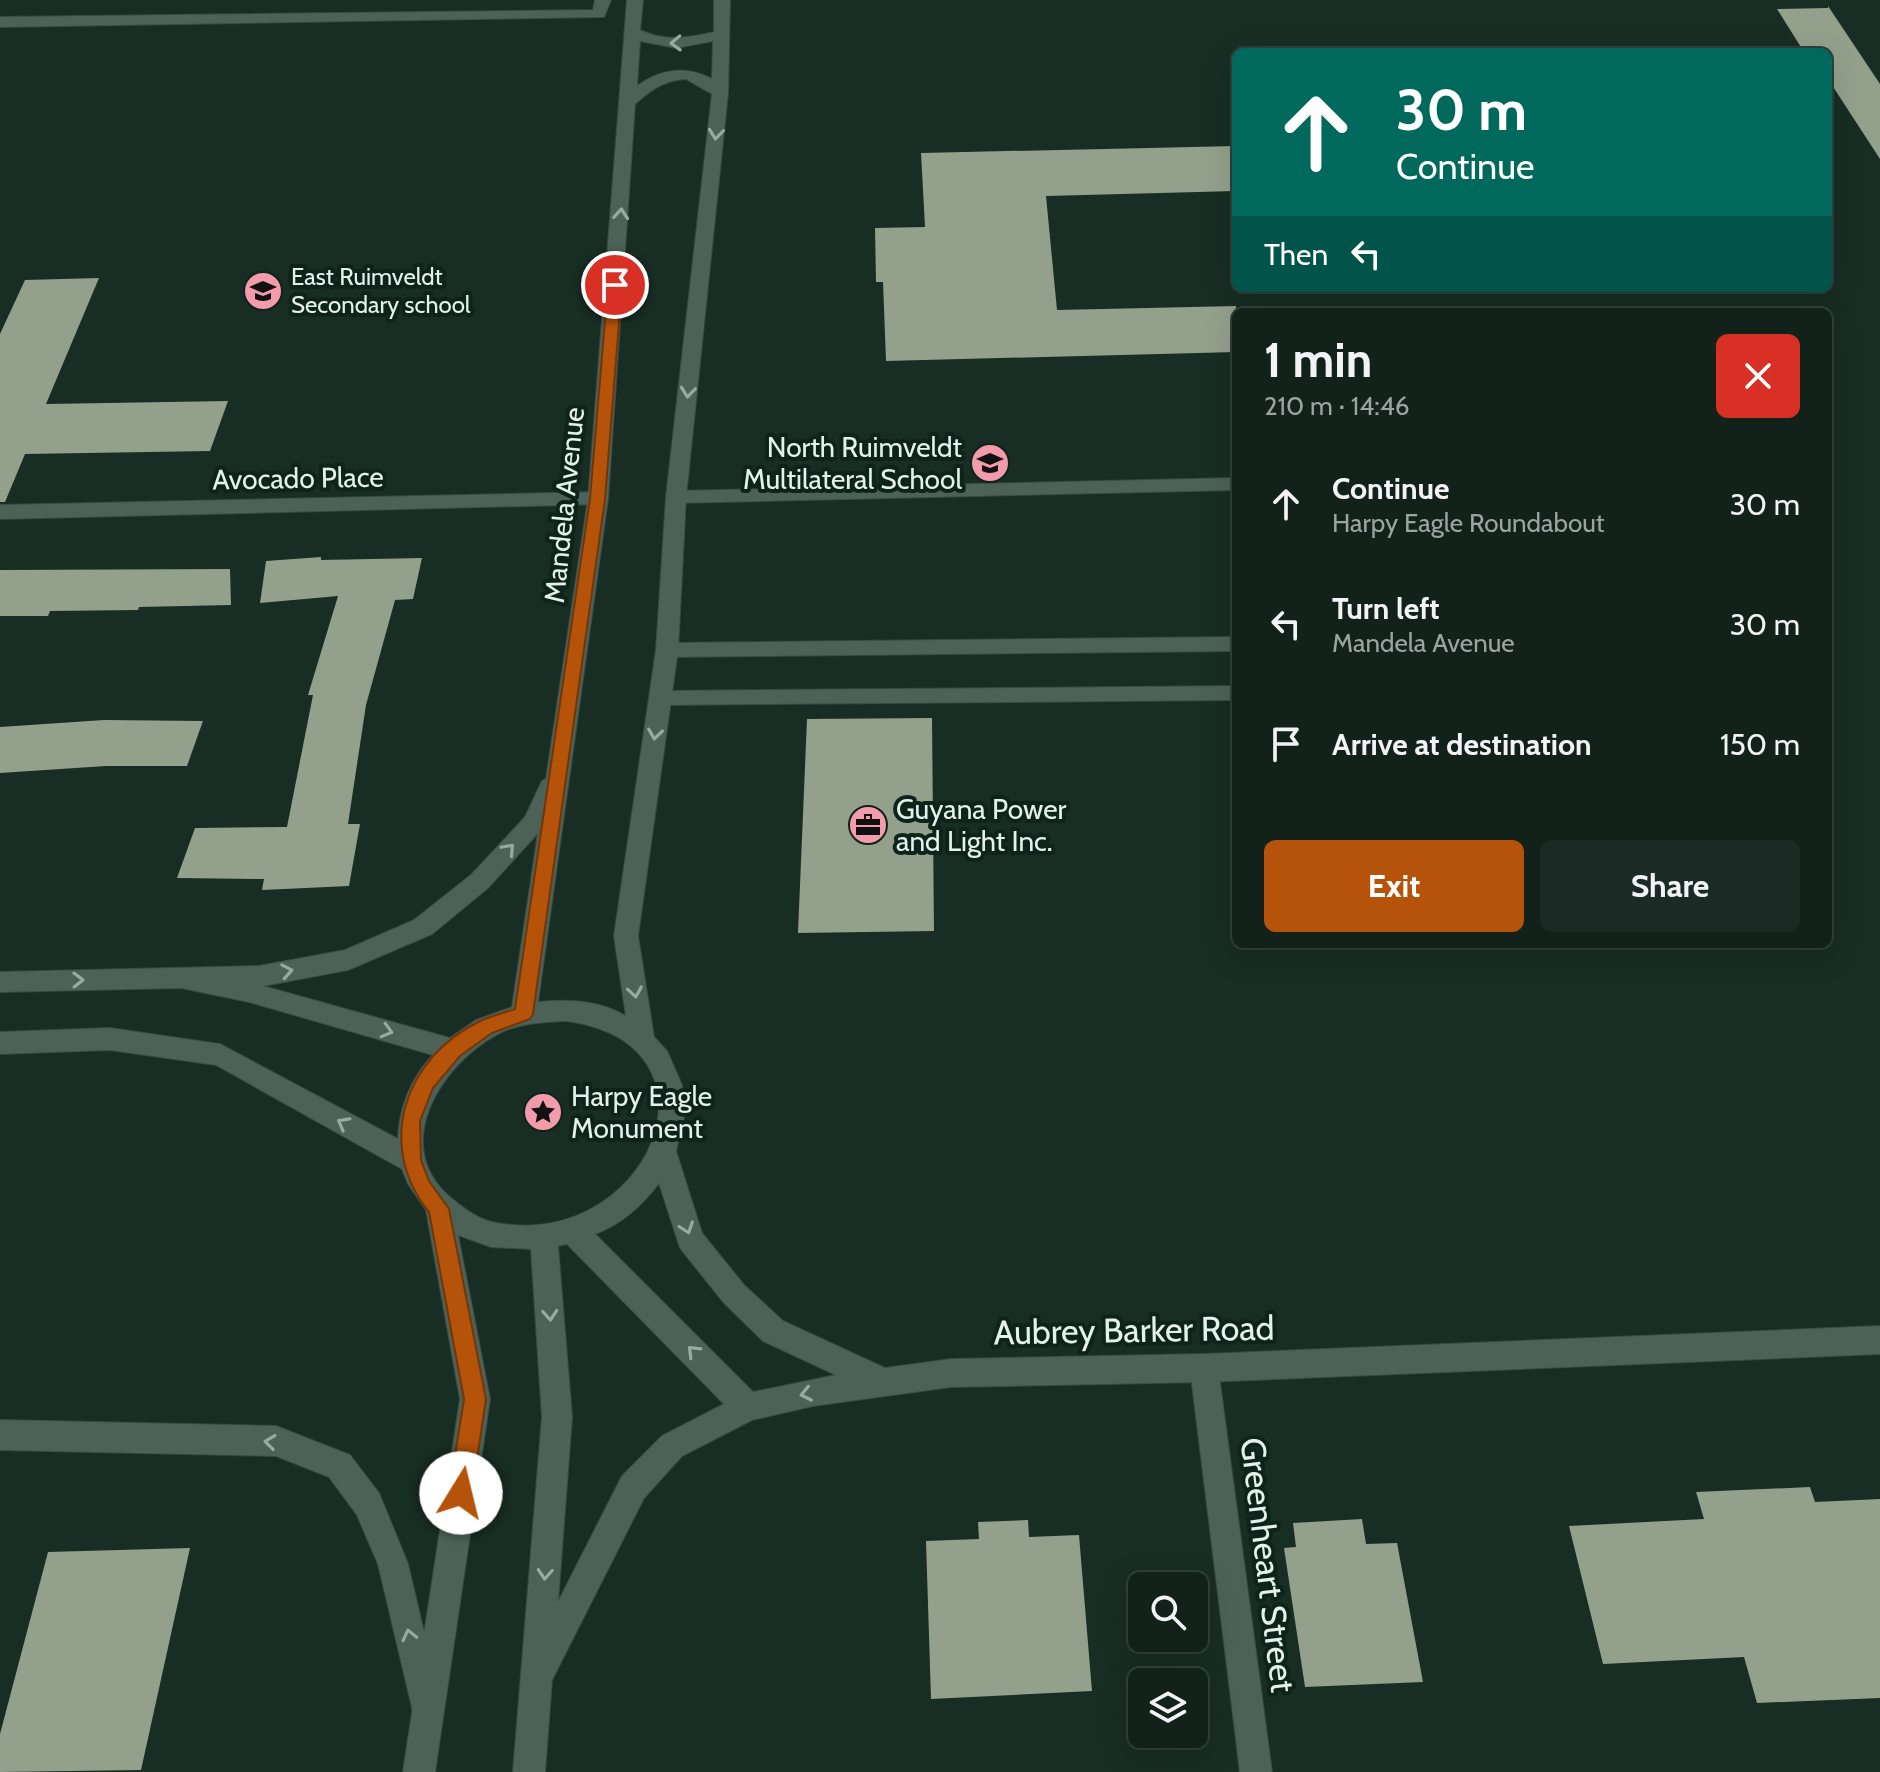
<!DOCTYPE html>
<html lang="en">
<head>
<meta charset="utf-8">
<style>
	:root { --surface:#12221b; --page:#1b2a24; --text:#f1f3f6; --muted:#9ca4a3; --line:#313f3a; --accent:#b45309 }
	body { margin:0; font-family:Cabin,sans-serif; background:var(--page); color:var(--text); height:100vh; display:flex; flex-direction:column; font-size:30px; white-space:nowrap }
	* { box-sizing:border-box; margin:0 }
	p { font-size:26px; color:var(--muted) }
	.icon { flex:none; width:44px; height:44px; fill:none; stroke:currentColor; stroke-width:2; stroke-linecap:round; stroke-linejoin:round }
	.map { position:relative; flex:1; overflow:hidden }
	.drawer { position:absolute; left:1232px; top:308px; width:600px; height:640px; display:flex; flex-direction:column; background:var(--surface); border-radius:12px; box-shadow:0 8px 32px #0002,0 0 0 2px var(--line) }
	.drawer>* { flex:none }
	.banner { position:absolute; left:1232px; top:48px; width:600px; height:244px; border-radius:12px; box-shadow:0 8px 32px #0002,0 0 0 2px var(--line); background:#00695c; color:#fff; overflow:hidden }
	.controls { position:absolute; left:1128px; top:1572px; display:grid; gap:16px }
	.controls a { display:grid; place-items:center; width:80px; height:80px; border-radius:12px; background:var(--surface); box-shadow:0 8px 32px #0002,0 0 0 2px var(--line); font-size:40px }
	.pin { position:absolute; display:grid; place-items:center; width:68px; height:68px; color:#fff; margin:-34px; border:4px solid #fff; border-radius:50%; box-shadow:0 2px 8px #0007 }
	.me { position:absolute; width:88px; margin:-44px; rotate:9deg; stroke-linejoin:round; filter:drop-shadow(0 0 6px #0008) }
	.turn { display:flex; align-items:center; gap:28px; height:168px; padding:0 32px; font-size:36px }
	.turn .icon { width:104px; height:104px; stroke-width:2.5 }
	.turn b { display:block; font-size:56px; line-height:68px }
	.then { display:flex; align-items:center; height:76px; padding:0 32px; background:#0003; gap:16px; font-size:30px }
	.round { display:grid; place-items:center; flex:none; width:84px; height:84px; border-radius:12px; background:var(--page) }
	.head { display:flex; align-items:center; justify-content:space-between; height:136px; padding:0 32px }
	h1 { font-size:48px; font-weight:700; line-height:60px }
	.primary-button { display:flex; gap:16px; margin-top:auto; padding:16px 32px }
	.primary-button a { flex:1; height:92px; border-radius:12px; background:var(--accent); color:#fff; font-size:32px; font-weight:700; line-height:92px; text-align:center }
	.primary-button a+a { background:var(--page); color:var(--text) }
	ul { padding:0; list-style:none }
	li { display:flex; align-items:center; gap:24px; height:120px; padding:0 32px }
	li div { flex:1 }
	li b { display:block; font-size:30px }
	li em { font-style:normal }
	.map>svg:first-child { display:block }
	.building { fill:#93a08c }
	.lines { fill:none; stroke-linecap:round; stroke-linejoin:round }
	.lane-casing { stroke:#384a43; stroke-width:2 }
	.street-casing { stroke:#384a43; stroke-width:2 }
	.secondary-casing { stroke:#384a43; stroke-width:2 }
	.lane { fill:#4c6258; fill-rule:evenodd }
	.street { fill:#4c6258; fill-rule:evenodd }
	.secondary { fill:#4c6258; fill-rule:evenodd }
	.oneway { stroke:#98aaa2 }
	.route { fill:#b45309; stroke:#753606; stroke-width:2 }
	.labels { text-anchor:middle; stroke-width:8; stroke-linejoin:round; paint-order:stroke }
	.far-poi-label { font-size:24px; fill:#e5f2ec; stroke:#0e231b; text-anchor:start }
	.poi-label { font-size:28px; fill:#e5f2ec; stroke:#0e231b; text-anchor:start }
	.street-label { font-size:28px; fill:#e5f2ec; stroke:#0e231b }
	.near-street-label { font-size:34px; fill:#e5f2ec; stroke:#0e231b }
</style>
</head>
<body>
<div class="map">
<svg width="1880" height="1772" viewBox="0 0 1880 1772">
	<rect width="100%" height="100%" fill="#182d24"/>
	<!-- building -->
	<path class="building" d="M1828 6 1880 84V159L1828 79V52H1804L1777 9 1828 8Z
		M1236 146V191L1046 196 1057 310 1236 306V352L886 361 883 282H876L875 228 925 227 921 153Z
		M99 278 46 404 228 401 210 451 25 454 5 502H0V334L25 280Z
		M321 557V560L422 558 413 599 395 600 366 705 348 824H360L349 886 262 890 264 879 177 878 195 828 287 827 313 695H308L338 596 260 603 266 561Z
		M230 569 231 605 139 607 138 610 50 611 48 616H0V570Z
		M932 718 934 931 798 933 807 719Z
		M104 720 203 721 187 766H106L0 773V727Z
		M1810 1487 1815 1502 1880 1499V1698L1757 1703 1744 1657 1603 1664 1569 1526 1704 1519 1696 1492Z
		M1362 1519 1366 1544 1397 1543 1423 1682 1305 1687 1284 1548 1296 1547 1293 1523Z
		M1028 1520 1029 1537 1079 1535 1092 1691 931 1699 926 1541 979 1539 978 1522Z
		M190 1548 141 1770 0 1772V1734L48 1552Z"/>
	<g class="lines">
		<defs>
			<path id="lane" d="M1236 478V490L676 503 667 497 676 491Z
				M1236 637V651L667 657 657 650 667 643Z
				M1236 686V700L661 705 654 703 651 698 654 693 661 691Z"/>
			<path id="street" d="M595 0H611L604 17 0 27V17L593 10Z
				M598 492 605 494 608 499 605 504 0 519V505Z
				M1204 1354 1214 1358 1218 1368 1272 1772H1240L1190 1368 1194 1358Z
				M0 1420 276 1426 350 1455 379 1493 408 1564 441 1705 436 1716 425 1721 414 1716 378 1564 357 1515 329 1477 276 1456 0 1450Z"/>
			<path id="secondary" d="M627 0H643L640 30C665 42 688 38 714 32V0H730L728 93 686 497 678 650 638 936 654 1037 667 1051 682 1085 685 1113 676 1151 702 1233 744 1285 783 1321 885 1368 951 1359 1204 1354 1880 1326V1354L1204 1382 951 1387 813 1406 752 1420 682 1456 644 1498 552 1680 545 1772H513L542 1417 531 1249 491 1247 458 1235 490 1399 435 1772H403L460 1399 426 1210 408 1184 402 1169 216 1065 110 1050 0 1054V1032L110 1028 220 1044 398 1139C399 1109 411 1077 433 1055L249 1002 181 988 0 992V972L259 966 345 950 414 920 472 874 525 817 542 781 546 779 588 499ZM640 41 676 48 713 41 712 79C686 65 660 69 637 86ZM686 79 712 94 666 497 656 650 614 936 626 1016C599 1000 569 999 538 1002L608 499 635 104C651 90 664 80 686 79ZM538 833 512 1007 476 1020 450 1038 263 986 348 970 432 934 488 888ZM567 1021C737 1045 647 1255 492 1222 475 1218 464 1208 451 1198 389 1146 441 1065 496 1035 517 1023 543 1022 567 1021ZM659 1183 680 1248 724 1303 763 1341 836 1375 753 1392 595 1234C622 1224 642 1206 659 1183ZM567 1244 724 1404 662 1436 622 1476 558 1602 572 1417 558 1246Z"/>
		</defs>
		<!-- lane casing -->
		<use href="#lane" class="lane-casing"/>
		<!-- street casing -->
		<use href="#street" class="street-casing"/>
		<!-- secondary casing -->
		<use href="#secondary" class="secondary-casing"/>
		<!-- lane -->
		<use href="#lane" class="lane"/>
		<!-- street -->
		<use href="#street" class="street"/>
		<!-- secondary -->
		<use href="#secondary" class="secondary"/>
	</g>
	<!-- one-way arrows -->
	<defs><path id="oneway-chevron" d="M-2-3.5L2.5 0L-2 3.5" fill="none" stroke-width="1.6" stroke-linecap="round" stroke-linejoin="round" transform="scale(2)"/></defs>
	<g class="oneway">
		<use href="#oneway-chevron" transform="translate(676 43) rotate(178)"/>
		<use href="#oneway-chevron" transform="translate(716 134) rotate(96)"/>
		<use href="#oneway-chevron" transform="translate(621 214) rotate(-85)"/>
		<use href="#oneway-chevron" transform="translate(688 392) rotate(96)"/>
		<use href="#oneway-chevron" transform="translate(655 734) rotate(98)"/>
		<use href="#oneway-chevron" transform="translate(509 849) rotate(-48)"/>
		<use href="#oneway-chevron" transform="translate(287 971) rotate(-10)"/>
		<use href="#oneway-chevron" transform="translate(78 980) rotate(-1)"/>
		<use href="#oneway-chevron" transform="translate(635 992) rotate(81)"/>
		<use href="#oneway-chevron" transform="translate(387 1031) rotate(16)"/>
		<use href="#oneway-chevron" transform="translate(343 1123) rotate(-151)"/>
		<use href="#oneway-chevron" transform="translate(687 1228) rotate(71)"/>
		<use href="#oneway-chevron" transform="translate(550 1315) rotate(86)"/>
		<use href="#oneway-chevron" transform="translate(693 1351) rotate(-135)"/>
		<use href="#oneway-chevron" transform="translate(806 1394) rotate(168)"/>
		<use href="#oneway-chevron" transform="translate(270 1442) rotate(-173)"/>
		<use href="#oneway-chevron" transform="translate(545 1574) rotate(94)"/>
		<use href="#oneway-chevron" transform="translate(409 1635) rotate(-103)"/>
	</g>
	<!-- route -->
	<path class="route" d="M615 281 622 285 605 499 533 1014 530 1019 492 1033 460 1056 433 1088 420 1121 421 1160 429 1181 449 1209 486 1399 472 1493 469 1501 461 1504 453 1501 449 1493 464 1399 429 1212C375 1145 404 1058 480 1021 491 1016 503 1013 515 1009L590 499 608 285Z"/>
	<!-- icons -->
	<defs>
		<symbol id="school-disc" viewBox="-11 -11 22 22"><circle r="9.5" fill="#f39aab" stroke="#0e231b"/><path d="M0-5L7-2L0 1L-7-2ZM-4 1L0 2.5L4 1V4Q0 6-4 4Z" fill="#111"/></symbol>
		<symbol id="office-disc" viewBox="-11 -11 22 22"><circle r="9.5" fill="#f39aab" stroke="#0e231b"/><path d="M-6-3h4V-5.5h4V-3h4V5H-6ZM-1-4.5V-3h2v-1.5ZM-6 0V1H6V0Z" fill="#111"/></symbol>
		<symbol id="sight-disc" viewBox="-11 -11 22 22"><circle r="9.5" fill="#f39aab" stroke="#0e231b"/><path d="M0-6L1.8-2.2L6-1.7L2.9 1.2L3.7 5.4L0 3.3L-3.7 5.4L-2.9 1.2L-6-1.7L-1.8-2.2Z" fill="#111"/></symbol>
	</defs>
	<g fill-rule="evenodd">
		<use href="#school-disc" x="241" y="269" width="44" height="44"/>
		<use href="#school-disc" x="968" y="441" width="44" height="44"/>
		<use href="#office-disc" x="846" y="803" width="44" height="44"/>
		<use href="#sight-disc" x="521" y="1090" width="44" height="44"/>
	</g>
	<g class="labels">
		<!-- far-poi labels -->
		<g class="far-poi-label">
			<text x="291" y="285">East Ruimveldt<tspan x="291" dy="28">Secondary school</tspan></text>
		</g>
		<!-- poi labels -->
		<g class="poi-label">
			<text x="962" y="457" text-anchor="end">North Ruimveldt<tspan x="962" dy="32">Multilateral School</tspan></text>
			<text x="896" y="819">Guyana Power<tspan x="896" dy="32">and Light Inc.</tspan></text>
			<text x="571" y="1106">Harpy Eagle<tspan x="571" dy="32">Monument</tspan></text>
		</g>
		<!-- street labels -->
		<g class="street-label">
			<text transform="translate(298 478) rotate(-1)" y="10">Avocado Place</text>
			<text transform="translate(564 505) rotate(-84)" y="10">Mandela Avenue</text>
		</g>
		<!-- near-street labels -->
		<g class="near-street-label">
			<text transform="translate(1134 1330) rotate(-1)" y="12">Aubrey Barker Road</text>
			<text transform="translate(1268 1565) rotate(83)" y="12">Greenheart Street</text>
		</g>
	</g>
</svg>
<div class="controls">
<a><svg class="icon" aria-label="search" viewBox="0 0 24 24"><circle cx="10" cy="10" r="6"/><path d="M15 15l6 6"/></svg></a>
<a><svg class="icon" aria-label="layers" viewBox="0 0 24 24"><path d="M12 4l9 5-9 5-9-5zM3 14l9 5 9-5"/></svg></a>
</div>
<div class="pin" style="left:615px;top:285px;background:#d93025"><svg class="icon" aria-label="arrive" viewBox="0 0 24 24"><path d="M6 21V4h12l-3 4 3 4H6"/></svg></div>
<svg class="me" style="left:461px;top:1493px" viewBox="-20 -20 40 40"><circle r="19" fill="#fff"/><path d="M0-13L10 11 0 6-10 11z" fill="#b45309"/></svg>
<div class="banner">
<div class="turn"><svg class="icon" aria-label="ahead" viewBox="0 0 24 24"><path d="M12 20V5M6 11l6-6 6 6"/></svg><div><b>30 m</b>Continue</div></div>
<div class="then">Then<svg class="icon" aria-label="left" viewBox="0 0 24 24"><path d="M17 20v-9H6M10 6l-5 5 5 5"/></svg></div>
</div>
<section class="drawer">
<div class="head"><div><h1>1 min</h1><p>210 m · 14:46</p></div><a class="round" style="background:#d93025;color:#fff"><svg class="icon" aria-label="close" viewBox="0 0 24 24"><path d="M6 6l12 12M18 6L6 18"/></svg></a></div>
<ul>
<li><svg class="icon" aria-label="ahead" viewBox="0 0 24 24"><path d="M12 20V5M6 11l6-6 6 6"/></svg><div><b>Continue</b><p>Harpy Eagle Roundabout</p></div><em>30 m</em></li>
<li><svg class="icon" aria-label="left" viewBox="0 0 24 24"><path d="M17 20v-9H6M10 6l-5 5 5 5"/></svg><div><b>Turn left</b><p>Mandela Avenue</p></div><em>30 m</em></li>
<li><svg class="icon" aria-label="arrive" viewBox="0 0 24 24"><path d="M6 21V4h12l-3 4 3 4H6"/></svg><div><b>Arrive at destination</b></div><em>150 m</em></li>
</ul>
<div class="primary-button"><a>Exit</a><a>Share</a></div>
</section>
</div>
</body>
</html>
